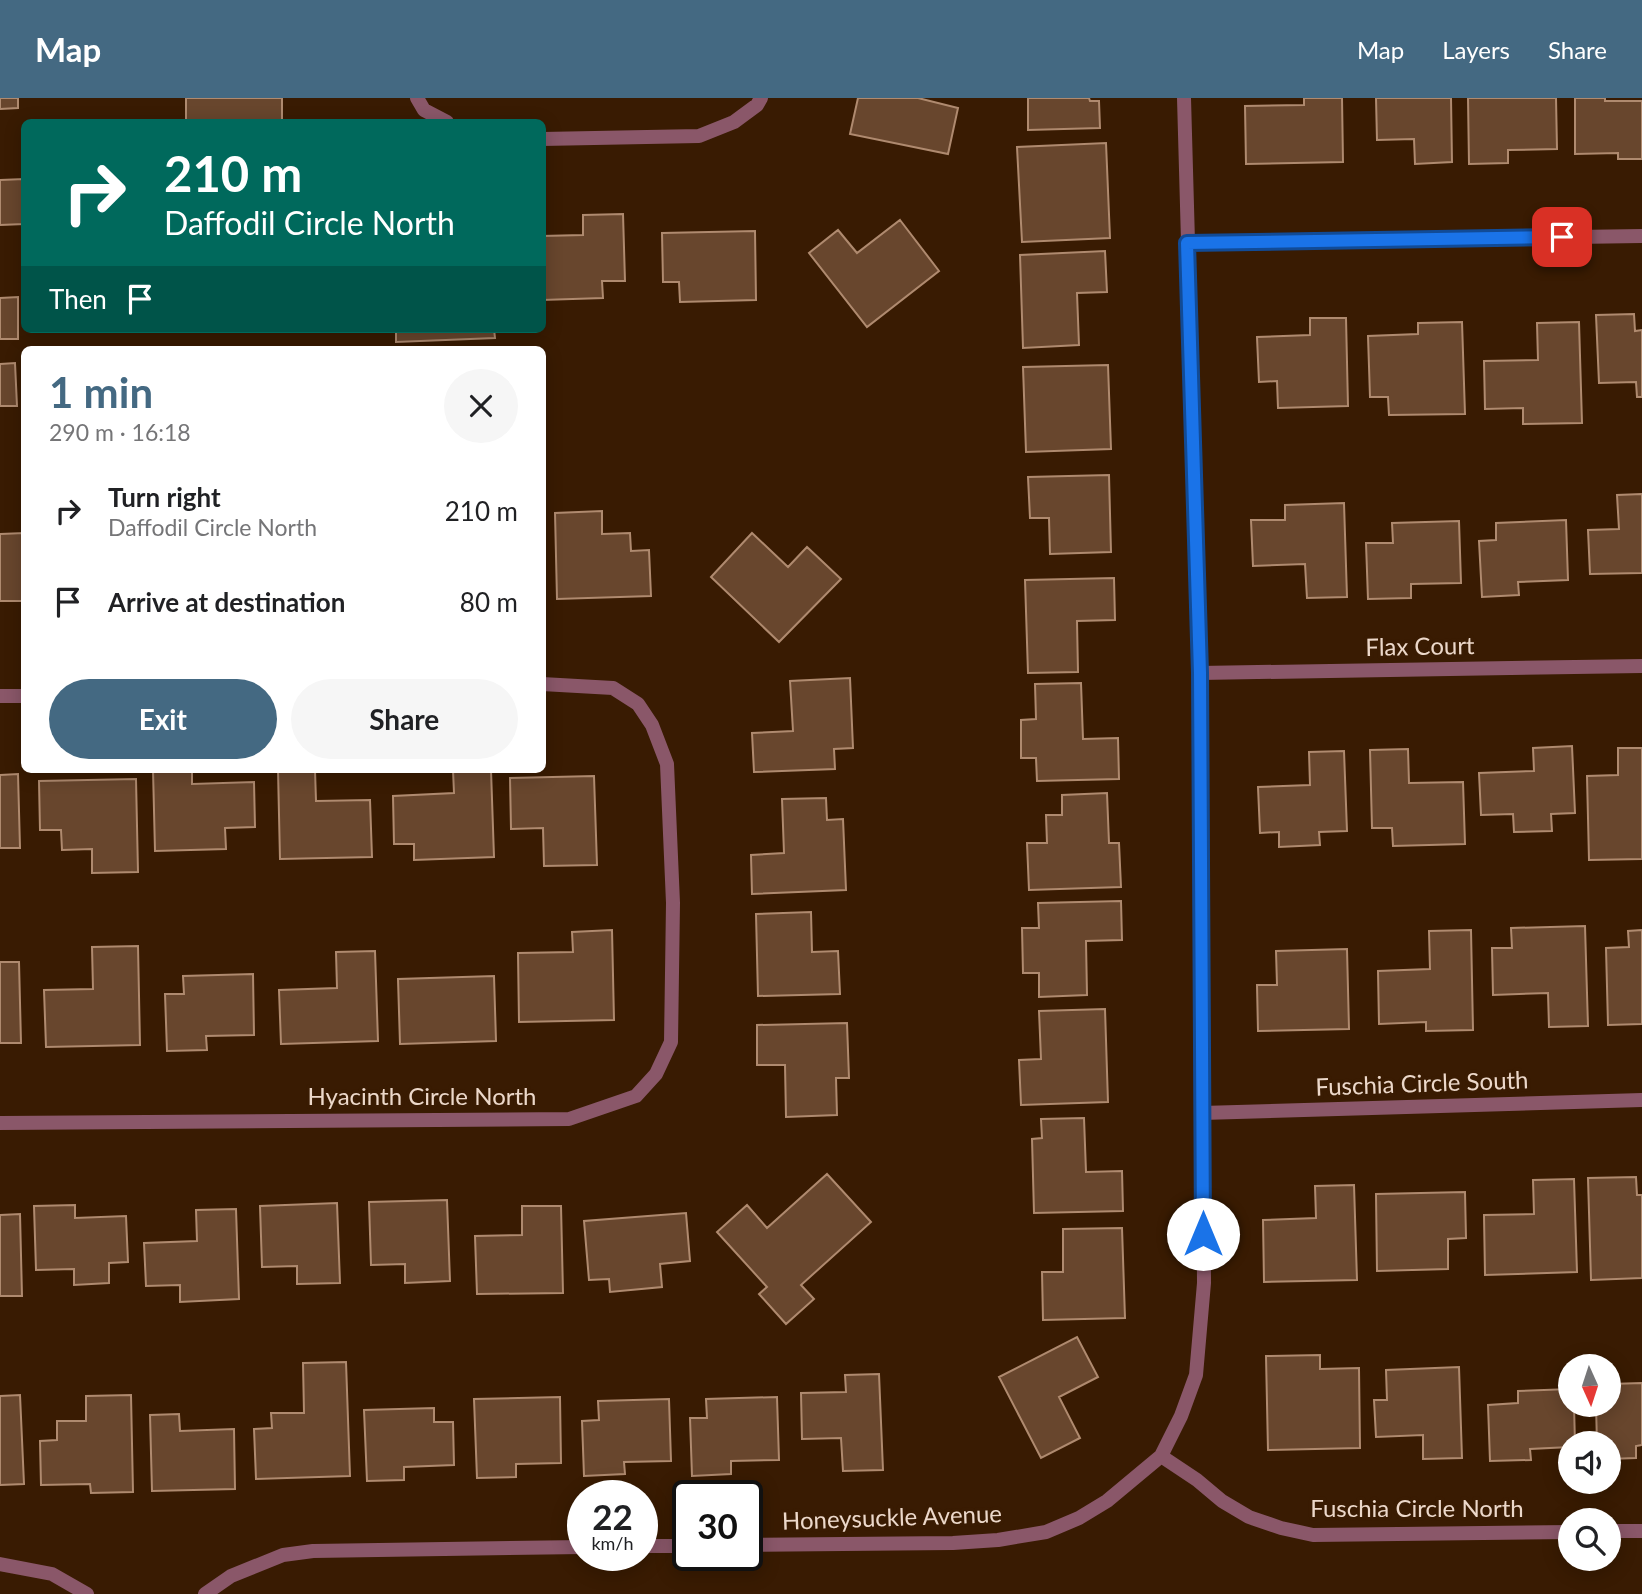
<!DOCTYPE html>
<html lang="en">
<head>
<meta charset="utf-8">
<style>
	:root { --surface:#fff; --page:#f6f6f6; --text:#202124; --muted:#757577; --accent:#446982 }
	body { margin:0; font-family:Lato,sans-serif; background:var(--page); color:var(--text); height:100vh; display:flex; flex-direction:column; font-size:26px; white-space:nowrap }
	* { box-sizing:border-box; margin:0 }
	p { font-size:23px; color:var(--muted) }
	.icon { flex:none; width:38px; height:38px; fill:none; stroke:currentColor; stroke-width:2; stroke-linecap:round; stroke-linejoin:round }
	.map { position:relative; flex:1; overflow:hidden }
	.details { position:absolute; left:21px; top:248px; width:525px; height:427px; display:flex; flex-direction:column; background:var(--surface); border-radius:10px; box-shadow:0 4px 18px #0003 }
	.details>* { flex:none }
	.banner { position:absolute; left:21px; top:21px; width:525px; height:214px; border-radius:10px; box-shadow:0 4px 18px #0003; background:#00695c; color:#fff; overflow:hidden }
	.needle { width:46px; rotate:177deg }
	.controls { position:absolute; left:1558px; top:1256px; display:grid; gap:14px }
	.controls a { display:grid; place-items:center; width:63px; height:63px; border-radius:50%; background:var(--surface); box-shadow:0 4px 18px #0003; font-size:35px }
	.speed { position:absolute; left:567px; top:1382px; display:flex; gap:14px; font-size:35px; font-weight:700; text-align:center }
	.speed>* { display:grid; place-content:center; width:91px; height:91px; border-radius:50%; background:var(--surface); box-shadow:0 4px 18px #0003; line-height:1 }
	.speed small { font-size:18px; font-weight:400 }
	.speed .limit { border:4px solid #111; border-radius:10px; background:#fff; color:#111 }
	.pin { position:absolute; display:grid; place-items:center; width:60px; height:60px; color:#fff; margin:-30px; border-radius:14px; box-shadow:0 4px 10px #0006 }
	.me { position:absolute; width:77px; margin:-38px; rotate:0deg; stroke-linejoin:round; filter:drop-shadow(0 0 5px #0008) }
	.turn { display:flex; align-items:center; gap:24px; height:147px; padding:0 28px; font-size:32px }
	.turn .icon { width:91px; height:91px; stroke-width:2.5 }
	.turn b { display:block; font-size:49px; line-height:60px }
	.then { display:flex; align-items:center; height:66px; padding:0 28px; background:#0003; gap:14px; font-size:26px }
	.round { display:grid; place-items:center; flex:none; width:74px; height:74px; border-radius:37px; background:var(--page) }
	.overview { display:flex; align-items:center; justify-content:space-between; height:119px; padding:0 28px }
	h1 { font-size:42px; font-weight:700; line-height:52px; color:var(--accent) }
	.button { display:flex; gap:14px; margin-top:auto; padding:14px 28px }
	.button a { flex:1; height:80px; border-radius:42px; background:var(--accent); color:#fff; font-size:28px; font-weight:700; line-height:80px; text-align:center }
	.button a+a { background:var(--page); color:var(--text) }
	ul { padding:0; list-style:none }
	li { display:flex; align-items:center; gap:21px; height:91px; padding:0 28px }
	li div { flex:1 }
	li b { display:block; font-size:26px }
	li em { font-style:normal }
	header { display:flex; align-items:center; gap:42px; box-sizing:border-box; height:98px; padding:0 35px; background:var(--accent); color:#fff }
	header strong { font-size:33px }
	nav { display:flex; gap:38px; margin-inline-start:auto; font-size:24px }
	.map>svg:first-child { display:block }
	.building { fill:#68462d; stroke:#af8a6f; stroke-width:2 }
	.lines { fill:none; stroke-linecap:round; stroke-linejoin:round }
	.street { stroke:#8a5769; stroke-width:14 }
	.route-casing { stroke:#114b97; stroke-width:18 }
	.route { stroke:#1a73e8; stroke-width:12 }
	.labels { text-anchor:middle; stroke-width:7; stroke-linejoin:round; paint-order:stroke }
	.street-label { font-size:24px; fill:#ecd8ca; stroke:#391b02 }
</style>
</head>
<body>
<header>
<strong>Map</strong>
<nav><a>Map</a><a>Layers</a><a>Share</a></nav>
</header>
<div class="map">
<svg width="1642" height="1496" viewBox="0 0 1642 1496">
	<rect width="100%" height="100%" fill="#391b02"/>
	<!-- building -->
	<path class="building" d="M0 0H18V10L0 11Z
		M186 0H282V24H186Z
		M858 0H918L958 10 948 56 850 36Z
		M1028 0H1089L1090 3H1099L1100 30 1028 32Z
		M1304 0H1342L1343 64 1246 66 1245 8 1304 7Z
		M1376 0H1451L1452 64 1415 66 1414 41 1377 42Z
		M1468 0H1556L1557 51 1508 52V65L1469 66Z
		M1575 0H1605V3H1642V61H1618V55L1575 56Z
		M1106 45 1110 140 1022 144 1017 49Z
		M24 81V126L0 127V82Z
		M623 116 625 183H602L603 200 542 202V138L583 137V117Z
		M900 122 939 173 867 229 809 155 838 132 857 155Z
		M755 133 756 202 680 204 679 184H663L662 135Z
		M1105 153 1107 194 1077 195 1079 247 1023 250 1020 157Z
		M18 199V241H0V200Z
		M1634 216 1635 233 1642 232V299H1637L1636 284 1599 285 1596 217Z
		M1310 220H1346L1348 308 1278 310 1277 283 1259 284 1257 239 1310 237Z
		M1462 224 1465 316 1389 317 1388 299H1370L1368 238 1418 236V225Z
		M1579 224 1582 325 1523 326V310L1485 311 1484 263 1538 262 1537 225Z
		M396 231H494L495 240 396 244Z
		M15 265 17 308H0V266Z
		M1108 267 1111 351 1026 354 1023 269Z
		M1109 377 1111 454 1050 456 1049 420H1030L1028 379Z
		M1642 396V475L1590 476 1588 432 1619 431 1617 397Z
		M1344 405 1347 499 1307 500 1305 466 1253 468 1251 422H1285V407Z
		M602 413V436L630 435 631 453 649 452 651 498 557 501 555 415Z
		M1566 422 1568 482 1518 484 1519 497 1482 499 1479 443 1496 442V425Z
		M1459 423 1461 485 1411 486V500L1368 501 1366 445H1393L1392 425Z
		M24 435V503H0V436Z
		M752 435 788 469 807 449 841 481 779 544 711 479Z
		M1114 480 1115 522 1077 523 1078 574 1028 575 1025 482Z
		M850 580 853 650 834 651 835 671 754 674 752 635 793 633 790 583Z
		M1081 585 1083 641 1118 640 1119 681 1037 683 1036 660H1021V622L1036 621 1035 586Z
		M1572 648 1575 715 1551 716 1552 733 1514 734 1513 716 1481 717 1479 675 1534 673 1533 650Z
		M1618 650H1642V761L1589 762 1587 678 1618 677Z
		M1408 651 1409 685 1463 684 1465 746 1393 748 1392 730H1372L1370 652Z
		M1344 653 1347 733 1319 734 1320 747 1279 749V734L1260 735 1258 689 1310 687 1309 654Z
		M153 672H192V686L254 684 255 729 225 730 226 751 155 753Z
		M278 672H315L316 703 370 702 372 759 280 761Z
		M453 672H491L494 759 414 762V746H394L393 698 454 695Z
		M18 676 20 750H0V677Z
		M594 678 597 767 544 768 543 730 511 731 510 680Z
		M136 681 138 774 92 775V751L62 752 61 732H40L39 683Z
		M1107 695 1109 745H1119L1121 789 1029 792 1027 745H1047L1046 717H1062V697Z
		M826 700 827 722 843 721 846 792 752 796 751 757 784 755 782 701Z
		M1121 803 1122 842 1086 843 1087 897 1039 899V875H1023L1022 830H1039L1038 805Z
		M811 814 812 854 838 853 840 896 758 898 756 816Z
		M1585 828 1588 928 1549 929 1548 895 1493 897 1492 850H1512L1511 830Z
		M612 832 614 922 519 924 518 855 573 854 572 834Z
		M1471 832 1473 932 1426 933V924L1379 926 1378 873 1430 871 1429 833Z
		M1642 832V926L1608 927 1606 850 1629 849 1628 833Z
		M138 848 140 947 46 949 44 892 93 891 92 849Z
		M1347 851 1349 931 1258 933 1257 887H1277L1276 853Z
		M375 853 378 943 281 946 279 892 337 890 336 854Z
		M0 864H19L21 945H0Z
		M253 876 254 937 206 938 207 952 167 953 165 896H184L183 878Z
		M494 878 496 943 400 946 398 881Z
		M1105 911 1108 1004 1021 1007 1019 962 1041 961 1039 913Z
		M847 925 849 980H836L837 1017 786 1019 785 967H757V927Z
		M1084 1020 1086 1074 1122 1073 1123 1113 1034 1115 1032 1041 1042 1040 1041 1021Z
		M827 1076 871 1124 801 1187 814 1201 786 1226 759 1196 767 1189 717 1134 747 1107 767 1130Z
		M1636 1079 1637 1097H1642V1180L1591 1182 1588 1080Z
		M1574 1081 1577 1174 1485 1177 1484 1117 1534 1116 1533 1082Z
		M1354 1087 1357 1182 1264 1184 1263 1122 1316 1120 1315 1088Z
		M1465 1094 1466 1140 1448 1141V1171L1377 1173 1376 1096Z
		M447 1102 450 1183 405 1185V1166L371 1167 369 1104Z
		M337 1105 340 1185 297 1186V1168L262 1169 260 1108Z
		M75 1107V1120L126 1118 128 1164 109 1165V1185L74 1187V1171L36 1172 34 1108Z
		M522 1108H561L563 1195 477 1196 475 1138 522 1137Z
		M236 1111 239 1201 180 1204V1187L146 1188 144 1145 197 1143 196 1112Z
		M686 1115 690 1163 660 1166 662 1189 610 1194 609 1181 589 1182 584 1123Z
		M20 1116 22 1198H0V1117Z
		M1122 1130 1125 1220 1043 1222 1042 1174H1063V1131Z
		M1077 1239 1098 1279 1059 1299 1080 1340 1041 1360 999 1279Z
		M1320 1257V1271L1359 1270 1360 1350 1268 1352 1266 1258Z
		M346 1264 350 1378 256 1381 254 1331 272 1330 271 1315H304L303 1265Z
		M1459 1269 1462 1360 1423 1361V1337L1376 1339 1374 1302H1387L1386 1272Z
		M879 1276 883 1372 843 1373 841 1340 802 1341 801 1295 846 1294 845 1277Z
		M1642 1285V1347L1636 1348V1360L1608 1361V1346H1597L1596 1307H1608L1611 1305 1610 1286Z
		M1570 1291V1307H1574L1575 1346H1570V1349L1530 1351 1531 1362 1490 1363 1488 1307 1518 1305V1293Z
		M20 1297 24 1386 0 1387V1298Z
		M131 1297 133 1394 91 1395 90 1386 41 1387 40 1343 57 1342V1323H86V1298Z
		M560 1299 561 1365 516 1366V1379L477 1380 474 1301Z
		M777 1299 779 1362 731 1363V1376L692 1378 690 1320H707L706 1301Z
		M669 1301 671 1363 624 1364 625 1376 584 1378 582 1323 599 1322 598 1303Z
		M434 1310V1324H453L454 1367 404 1369V1382L367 1383 364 1312Z
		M179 1316 180 1333 234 1331 235 1391 152 1393 150 1317Z"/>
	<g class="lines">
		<!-- street -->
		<path class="street" d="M417 0 424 12 447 24
			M542 41 699 38 734 24 757 7 761 0
			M1187 145 1642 138
			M1200 575 1642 568
			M0 598H24
			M1202 1015 1642 1002
			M0 1025 569 1021 636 998 656 976 671 944 673 805 667 666 652 627 638 606 613 590 542 586
			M1161 1358 1197 1382 1222 1403 1249 1419 1281 1430 1313 1437 1570 1434
			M1608 1433H1642
			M747 1447 953 1445 998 1442 1046 1434 1079 1420 1107 1403 1161 1358 1181 1318 1196 1277 1204 1185 1200 575 1184 0
			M642 1448H688
			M0 1466 52 1476 87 1496
			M205 1496 231 1478 283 1457 313 1453 583 1449"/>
	</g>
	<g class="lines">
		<defs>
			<path id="route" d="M1203 1136 1200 575 1187 145 1562 139"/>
		</defs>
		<!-- route casing -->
		<use href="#route" class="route-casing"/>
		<!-- route -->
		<use href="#route" class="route"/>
	</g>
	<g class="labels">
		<!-- street labels -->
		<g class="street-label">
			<text transform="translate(1420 549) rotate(-1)" y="8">Flax Court</text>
			<text transform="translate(1422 986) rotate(-2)" y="8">Fuschia Circle South</text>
			<text x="422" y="1007">Hyacinth Circle North</text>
			<text x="1417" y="1419">Fuschia Circle North</text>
			<text transform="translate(892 1420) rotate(-2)" y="8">Honeysuckle Avenue</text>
		</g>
	</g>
</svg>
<div class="controls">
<a><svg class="needle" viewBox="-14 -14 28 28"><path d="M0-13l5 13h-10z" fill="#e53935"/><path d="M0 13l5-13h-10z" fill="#757577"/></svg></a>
<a><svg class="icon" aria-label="sound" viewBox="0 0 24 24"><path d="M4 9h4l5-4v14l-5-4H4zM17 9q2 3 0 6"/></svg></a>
<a><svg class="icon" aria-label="search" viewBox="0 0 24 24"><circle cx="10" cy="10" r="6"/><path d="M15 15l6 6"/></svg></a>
</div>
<div class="speed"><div>22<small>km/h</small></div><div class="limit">30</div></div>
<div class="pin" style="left:1562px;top:139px;background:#d93025"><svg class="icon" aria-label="arrive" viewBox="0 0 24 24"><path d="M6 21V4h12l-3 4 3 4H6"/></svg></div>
<svg class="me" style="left:1203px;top:1136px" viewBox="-20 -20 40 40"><circle r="19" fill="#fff"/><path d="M0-13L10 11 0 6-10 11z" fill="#1a73e8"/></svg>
<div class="banner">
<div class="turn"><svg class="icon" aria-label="right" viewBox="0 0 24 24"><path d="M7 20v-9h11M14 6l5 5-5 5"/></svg><div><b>210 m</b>Daffodil Circle North</div></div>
<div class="then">Then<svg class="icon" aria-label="arrive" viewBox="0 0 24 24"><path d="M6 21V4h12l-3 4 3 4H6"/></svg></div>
</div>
<section class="details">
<div class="overview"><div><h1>1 min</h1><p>290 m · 16:18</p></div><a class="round"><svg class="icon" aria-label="close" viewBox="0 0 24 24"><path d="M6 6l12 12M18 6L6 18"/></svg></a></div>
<ul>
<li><svg class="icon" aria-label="right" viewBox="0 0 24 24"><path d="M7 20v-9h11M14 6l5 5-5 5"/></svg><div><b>Turn right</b><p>Daffodil Circle North</p></div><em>210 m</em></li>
<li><svg class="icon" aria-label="arrive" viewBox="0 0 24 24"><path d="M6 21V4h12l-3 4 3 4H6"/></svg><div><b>Arrive at destination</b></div><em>80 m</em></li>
</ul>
<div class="button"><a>Exit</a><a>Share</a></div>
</section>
</div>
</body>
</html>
